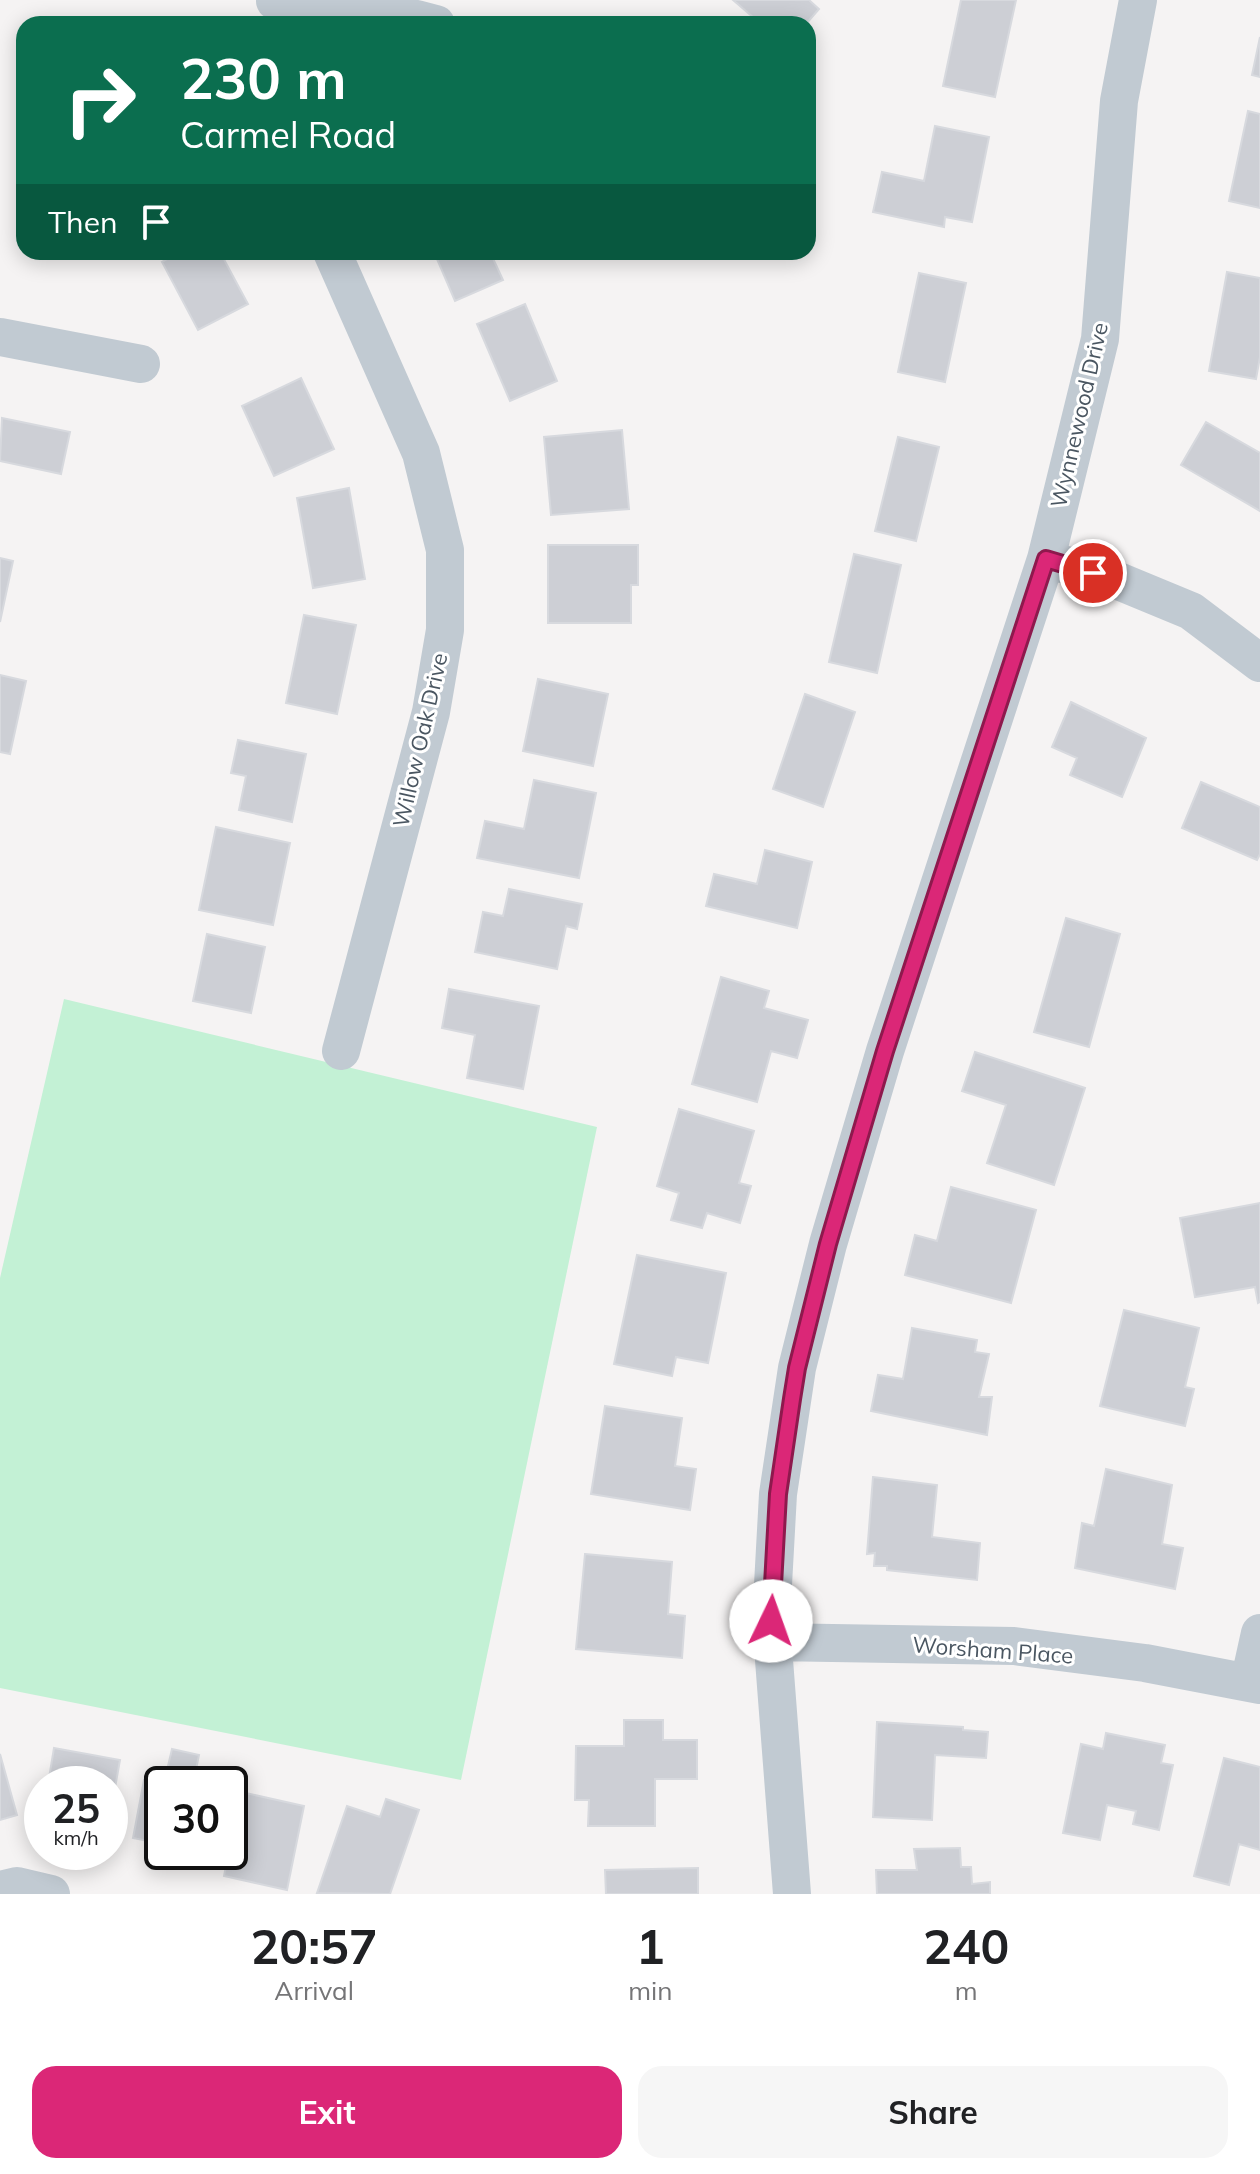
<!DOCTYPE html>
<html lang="en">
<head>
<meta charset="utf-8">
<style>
	:root { --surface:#fff; --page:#f6f6f6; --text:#202124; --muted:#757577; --accent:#db2777 }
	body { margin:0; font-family:Mulish,sans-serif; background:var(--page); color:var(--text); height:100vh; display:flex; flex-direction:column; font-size:30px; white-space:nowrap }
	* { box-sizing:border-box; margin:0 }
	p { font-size:26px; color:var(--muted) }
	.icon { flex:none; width:44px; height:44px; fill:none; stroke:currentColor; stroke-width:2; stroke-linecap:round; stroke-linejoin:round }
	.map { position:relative; height:1894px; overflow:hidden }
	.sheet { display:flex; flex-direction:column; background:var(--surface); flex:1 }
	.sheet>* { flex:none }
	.top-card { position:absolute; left:16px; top:16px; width:800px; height:244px; border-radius:24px; box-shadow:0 4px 20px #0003; background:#0b6e4f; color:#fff; overflow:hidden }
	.speed { position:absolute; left:24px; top:1766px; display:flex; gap:16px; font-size:40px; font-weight:700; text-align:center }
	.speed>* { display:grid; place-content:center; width:104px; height:104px; border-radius:50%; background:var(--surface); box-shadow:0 4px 20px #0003; line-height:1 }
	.speed small { font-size:20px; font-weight:400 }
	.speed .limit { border:4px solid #111; border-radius:12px; background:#fff; color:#111 }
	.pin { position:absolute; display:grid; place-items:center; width:68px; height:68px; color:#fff; margin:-34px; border:4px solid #fff; border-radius:50%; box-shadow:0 2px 8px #0007 }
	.me { position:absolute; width:88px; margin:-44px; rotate:3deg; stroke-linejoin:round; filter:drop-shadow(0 0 6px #0008) }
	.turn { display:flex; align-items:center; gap:28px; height:168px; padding:0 32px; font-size:36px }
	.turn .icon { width:104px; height:104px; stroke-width:2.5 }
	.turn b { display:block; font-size:56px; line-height:68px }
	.then { display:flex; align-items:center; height:76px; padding:0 32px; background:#0003; gap:16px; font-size:30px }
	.eta { display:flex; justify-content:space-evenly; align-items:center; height:136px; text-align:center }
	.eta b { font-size:48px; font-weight:700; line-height:56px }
	.cta { display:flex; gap:16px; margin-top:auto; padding:16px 32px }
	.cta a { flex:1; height:92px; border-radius:24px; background:var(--accent); color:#fff; font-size:32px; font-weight:700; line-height:92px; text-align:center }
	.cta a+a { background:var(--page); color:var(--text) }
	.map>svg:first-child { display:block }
	.green { fill:#c3f1d5 }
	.building { fill:#cdcfd5; stroke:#d7d9de; stroke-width:2 }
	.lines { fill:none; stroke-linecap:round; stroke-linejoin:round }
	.minor { stroke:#c1cad2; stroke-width:38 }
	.route-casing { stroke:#8e194d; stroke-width:20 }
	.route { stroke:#db2777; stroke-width:14 }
	.labels { text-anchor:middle; stroke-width:6; stroke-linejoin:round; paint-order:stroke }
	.street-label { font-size:22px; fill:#4a5661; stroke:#fff }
</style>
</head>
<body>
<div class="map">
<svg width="1260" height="1894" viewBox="0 0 1260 1894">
	<rect width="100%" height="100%" fill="#f5f3f3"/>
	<!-- green -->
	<path class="green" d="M64 999 597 1127 461 1780 0 1688V1278Z"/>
	<!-- building -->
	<path class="building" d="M733 0H809L819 9 806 24H761Z
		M961 0H1016L995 97 943 86Z
		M168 18 169 24H99V20Z
		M1260 37V77L1252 75Z
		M1248 111 1260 114V208L1229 201Z
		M935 126 989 137 972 222 945 217 944 227 873 212 882 172 924 181Z
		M180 252H220L248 304 198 330 162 262Z
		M434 252H490L503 280 455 301Z
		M1227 272 1260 278V357L1256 379 1209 371Z
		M919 273 966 283 945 382 898 372Z
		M525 304 557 381 510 401 477 324Z
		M301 378 334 449 274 476 242 406Z
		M2 418 70 432 61 474 0 461Z
		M1206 422 1260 453V511L1181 465Z
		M622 430 629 509 551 515 544 437Z
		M898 437 939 447 916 541 875 531Z
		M349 488 365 579 313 588 297 498Z
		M548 545H638V585H631V623H548Z
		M854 554 901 565 877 673 829 662Z
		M0 558 13 561 0 622Z
		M304 615 356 625 337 714 286 703Z
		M0 675 26 681 10 754 0 752Z
		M538 679 608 694 593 766 523 751Z
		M805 694 855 712 823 807 773 789Z
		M1071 702 1146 738 1122 797 1070 775 1077 758 1052 747Z
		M238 740 306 754 292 822 239 810 246 776 231 773Z
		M534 780 596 793 579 878 477 858 485 821 524 829Z
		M1201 782 1260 807V854L1257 860 1182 828Z
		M216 827 290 843 273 925 199 910Z
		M765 850 812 862 797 928 706 906 714 874 757 884Z
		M509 889 582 904 577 929 566 926 557 969 475 952 483 912 503 916Z
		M1066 918 1120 934 1089 1047 1034 1032Z
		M207 934 265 947 251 1013 193 1001Z
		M721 977 769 991 764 1008 808 1020 797 1058 771 1051 757 1102 692 1084Z
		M449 989 539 1006 523 1089 467 1078 475 1035 442 1028Z
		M975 1052 1085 1088 1054 1185 987 1163 1006 1105 962 1091Z
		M679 1109 754 1131 739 1183 751 1186 740 1223 707 1213 702 1228 671 1220 679 1193 657 1186Z
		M951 1187 1036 1210 1011 1303 905 1275 915 1235 937 1241Z
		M1260 1203V1302L1258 1303 1255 1287 1195 1297 1180 1218Z
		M637 1255 726 1273 708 1363 676 1357 672 1376 614 1364Z
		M1124 1310 1199 1328 1185 1387 1194 1389 1185 1426 1100 1406Z
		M912 1328 977 1340 975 1352 989 1354 979 1397H992L987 1435 871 1411 878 1375 903 1379Z
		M605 1406 682 1418 675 1466 696 1469 690 1510 591 1494Z
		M1106 1469 1172 1485 1162 1544 1183 1548 1175 1589 1075 1568 1082 1523 1094 1526Z
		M873 1477 937 1485 932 1537 980 1543 977 1580 887 1570V1566H874L875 1553 867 1554Z
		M585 1554 672 1562 668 1614 685 1616 682 1658 576 1649Z
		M624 1720H663V1740H697V1779H655V1826H588L589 1800H575L576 1746H624Z
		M877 1722 963 1727V1730L988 1732 986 1758 935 1755 932 1820 873 1817Z
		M1106 1733 1165 1745 1161 1763 1173 1765 1159 1830 1133 1824 1136 1811 1107 1805 1100 1840 1063 1833 1081 1744 1103 1749Z
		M54 1748 120 1760 110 1816V1784H48Z
		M172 1749 199 1755 194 1779 210 1782V1784H162V1852H195L193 1863 156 1855 158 1843 133 1838 144 1780 164 1783Z
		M0 1754 17 1815 0 1820Z
		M1224 1758 1260 1767V1850L1239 1844 1229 1885 1194 1876Z
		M241 1792 304 1806 287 1890 224 1876Z
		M386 1799 419 1810 390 1894 317 1893 347 1806 380 1817Z
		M960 1848 961 1867H971L972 1884 990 1882V1894H877L876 1870H917L914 1849Z
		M698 1868V1894H606L605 1870Z"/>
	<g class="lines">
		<!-- minor -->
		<path class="minor" d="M275 1 417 19 436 24
			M332 252 421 453 445 550V630L431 712 341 1051
			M0 337 141 364
			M1046 559 1116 580 1191 611 1260 663
			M772 1642 1014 1646 1145 1663 1260 1685
			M1249 1683 1260 1633
			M0 1890 17 1886 51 1894
			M792 1894 771 1621 778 1494 797 1368 828 1244 885 1051 1046 559 1100 339 1119 101 1138 0"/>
	</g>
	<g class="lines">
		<defs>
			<path id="route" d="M771 1621 778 1494 792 1399 797 1368 828 1244 885 1051 1046 559 1093 573"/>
		</defs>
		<!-- route casing -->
		<use href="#route" class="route-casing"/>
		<!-- route -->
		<use href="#route" class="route"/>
	</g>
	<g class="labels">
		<!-- street labels -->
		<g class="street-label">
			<text transform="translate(1079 415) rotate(-77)" y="8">Wynnewood Drive</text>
			<text transform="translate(420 740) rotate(-77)" y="8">Willow Oak Drive</text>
			<text transform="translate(993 1650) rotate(4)" y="8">Worsham Place</text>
		</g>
	</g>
</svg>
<div class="speed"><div>25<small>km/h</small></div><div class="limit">30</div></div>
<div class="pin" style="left:1093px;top:573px;background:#d93025"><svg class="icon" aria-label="arrive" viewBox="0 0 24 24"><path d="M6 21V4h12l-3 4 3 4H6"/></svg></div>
<svg class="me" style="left:771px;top:1621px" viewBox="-20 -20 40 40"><circle r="19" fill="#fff"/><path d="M0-13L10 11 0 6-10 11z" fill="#db2777"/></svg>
<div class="top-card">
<div class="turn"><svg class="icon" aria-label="right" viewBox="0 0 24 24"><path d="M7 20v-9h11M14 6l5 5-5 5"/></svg><div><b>230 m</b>Carmel Road</div></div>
<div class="then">Then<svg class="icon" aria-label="arrive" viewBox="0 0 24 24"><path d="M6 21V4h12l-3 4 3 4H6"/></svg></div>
</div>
</div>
<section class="sheet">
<div class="eta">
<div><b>20:57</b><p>Arrival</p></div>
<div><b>1</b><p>min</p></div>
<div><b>240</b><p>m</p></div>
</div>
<div class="cta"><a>Exit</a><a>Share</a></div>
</section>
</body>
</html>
